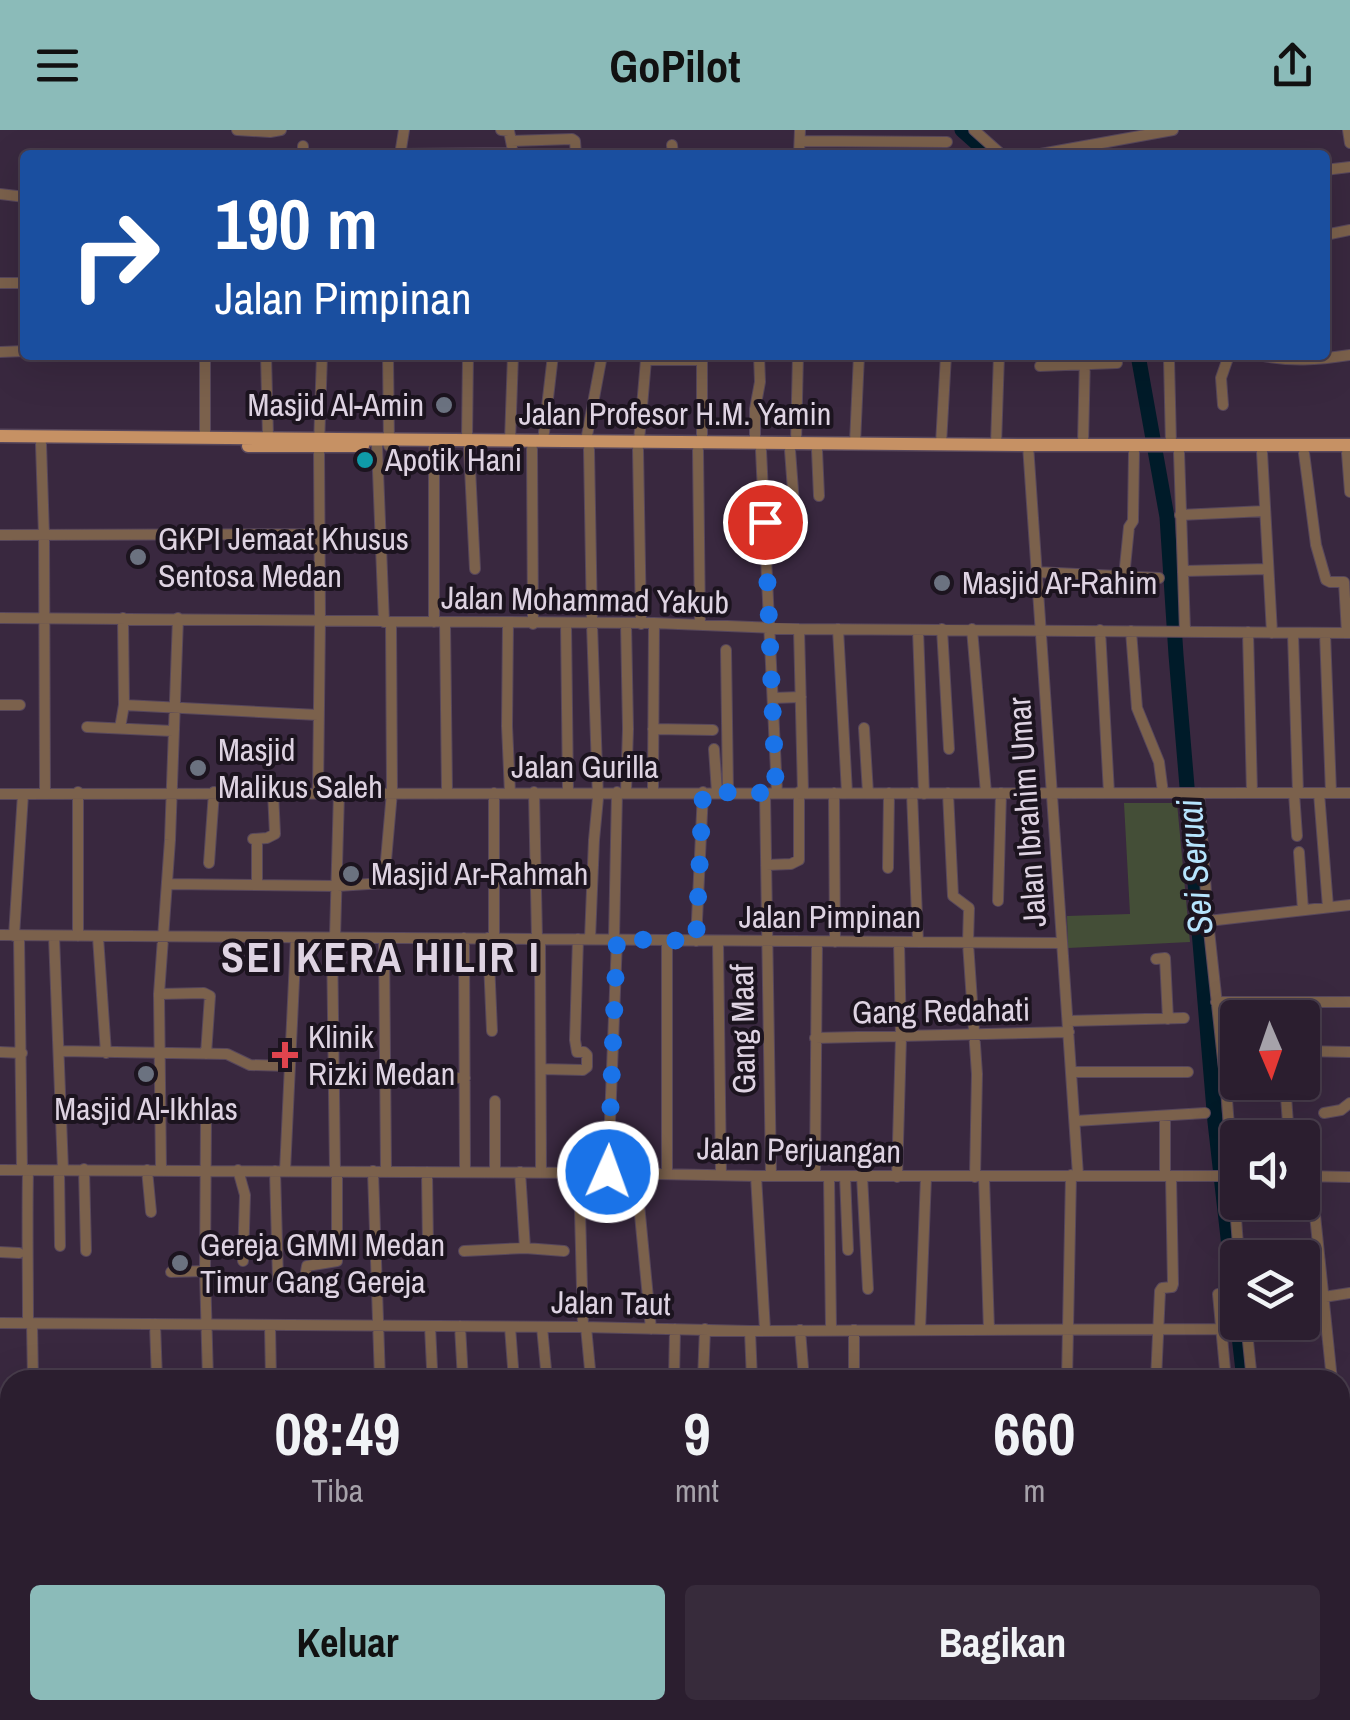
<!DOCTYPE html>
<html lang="id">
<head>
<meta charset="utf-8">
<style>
	:root { --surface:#2b1e2f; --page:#372b3b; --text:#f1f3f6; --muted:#a6a2aa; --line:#473c4b; --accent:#8bbbb9 }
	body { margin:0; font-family:"Archivo Narrow",sans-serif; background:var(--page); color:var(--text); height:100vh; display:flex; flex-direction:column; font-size:38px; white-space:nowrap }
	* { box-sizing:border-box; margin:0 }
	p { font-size:32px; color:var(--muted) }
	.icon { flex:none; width:55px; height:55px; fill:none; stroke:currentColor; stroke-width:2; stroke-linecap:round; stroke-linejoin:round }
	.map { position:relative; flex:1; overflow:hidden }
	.side { position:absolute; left:0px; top:1240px; width:1350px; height:350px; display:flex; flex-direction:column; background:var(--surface); border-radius:30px 30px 0 0; box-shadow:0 10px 40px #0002,0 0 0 2px var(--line) }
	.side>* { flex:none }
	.banner { position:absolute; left:20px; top:20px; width:1310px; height:210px; border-radius:10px; box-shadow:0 10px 40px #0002,0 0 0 2px var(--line); background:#1a4fa0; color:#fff; overflow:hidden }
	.needle { width:65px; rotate:178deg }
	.fabs { position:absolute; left:1220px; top:870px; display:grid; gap:20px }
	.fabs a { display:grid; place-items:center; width:100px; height:100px; border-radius:10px; background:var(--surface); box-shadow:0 10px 40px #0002,0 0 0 2px var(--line); font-size:50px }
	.pin { position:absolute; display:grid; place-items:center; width:85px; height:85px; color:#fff; margin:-42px; border:5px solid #fff; border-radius:50%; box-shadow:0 2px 10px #0007 }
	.me { position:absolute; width:110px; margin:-55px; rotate:2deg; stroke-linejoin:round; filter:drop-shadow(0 0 8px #0008) }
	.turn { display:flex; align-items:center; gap:35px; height:210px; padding:0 30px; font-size:45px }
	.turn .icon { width:130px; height:130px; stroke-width:2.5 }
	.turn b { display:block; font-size:70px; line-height:85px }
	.eta { display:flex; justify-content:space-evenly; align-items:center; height:170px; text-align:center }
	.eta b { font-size:60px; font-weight:700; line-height:70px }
	.cta { display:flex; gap:20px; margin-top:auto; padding:20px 30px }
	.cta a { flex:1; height:115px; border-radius:10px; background:var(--accent); color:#111; font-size:40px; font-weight:700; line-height:115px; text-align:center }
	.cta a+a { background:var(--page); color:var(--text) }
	header { display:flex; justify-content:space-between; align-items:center; height:130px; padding:0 30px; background:var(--accent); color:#111; font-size:45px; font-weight:700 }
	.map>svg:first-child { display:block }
	.green { fill:#444e37 }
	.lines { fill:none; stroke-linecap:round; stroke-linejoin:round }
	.river { stroke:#001b29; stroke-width:15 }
	.minor-casing { stroke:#57475c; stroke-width:12 }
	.major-casing { stroke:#57475c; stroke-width:15 }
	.minor { stroke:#7b614c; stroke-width:10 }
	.major { stroke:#c69164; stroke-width:12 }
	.route { stroke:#1a73e8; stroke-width:18; stroke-dasharray:0 32.4 }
	.worship-dot { fill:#6b7280; stroke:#1c141f; stroke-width:4 }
	.culture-dot { fill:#0f9aa8; stroke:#1c141f; stroke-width:4 }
	.health-dot { fill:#e0444e; stroke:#1c141f; stroke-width:4 }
	.labels { text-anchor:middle; stroke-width:8; stroke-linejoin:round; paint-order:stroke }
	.poi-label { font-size:32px; fill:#ded3e2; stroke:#1c141f; text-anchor:start }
	.street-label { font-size:32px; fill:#ded3e2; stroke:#1c141f }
	.water-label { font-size:35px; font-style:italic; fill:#b6e4fd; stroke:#1c141f }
	.district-label { font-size:42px; font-weight:bold; letter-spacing:2.5px; fill:#ded3e2; stroke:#1c141f }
</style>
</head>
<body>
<header><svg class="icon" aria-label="menu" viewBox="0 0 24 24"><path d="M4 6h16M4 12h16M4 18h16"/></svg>GoPilot<svg class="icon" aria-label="share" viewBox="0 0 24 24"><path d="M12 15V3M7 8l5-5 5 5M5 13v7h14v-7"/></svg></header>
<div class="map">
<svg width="1350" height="1590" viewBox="0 0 1350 1590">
	<rect width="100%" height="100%" fill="#39283f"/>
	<!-- green -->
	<path class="green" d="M1124 673H1177L1190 812 1068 818 1067 786 1130 784Z"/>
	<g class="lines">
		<!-- river -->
		<path class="river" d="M962 0 990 25
			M1138 225 1167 387 1176 525 1215 992 1244 1250
			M1269 1580 1270 1590"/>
		<defs>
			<path id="minor" d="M237 0 270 2 281 0
				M501 0 509 1 512 16
				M974 0 1002 25
				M1348 0 1350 13
				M511 11 572 9 575 11 576 25
				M800 11 947 12
				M672 15 673 25
				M303 16V25
				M400 24 513 23
				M400 25 404 0
				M799 25 800 0
				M1035 25 1173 0
				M1325 40 1350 37
				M0 64 25 67
				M1325 105 1350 100
				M0 153H25
				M0 222 25 221
				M205 225V307
				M266 225 268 307
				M388 225 389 316
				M1258 225C1290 232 1318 230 1350 225
				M702 228V312
				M1169 229 1171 315
				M1040 236 1117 233
				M1223 275 1221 248 1229 225
				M434 309V492
				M467 310 468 225
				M510 311 513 225
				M543 311 553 225
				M586 311 602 225
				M639 311 646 230H702
				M755 312V279L760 252 759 225
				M796 313 798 225
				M855 313 859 225
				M41 314 44 405 45 664
				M941 314 946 225
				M996 315 999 225
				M1028 315 1078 1045
				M1083 315 1085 225
				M377 316 384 492
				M469 318 475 439
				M532 319 533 494
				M589 319 592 494 598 668 594 710 590 809
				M638 319 641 494
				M698 320 700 495
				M761 320 777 663
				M790 320 794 374
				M817 320 819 366
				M1179 322 1185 501
				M1262 322 1272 503
				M1304 323 1316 415 1326 450 1330 452H1344L1347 503
				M1347 323 1350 362
				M1180 385 1265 381
				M0 405 318 404
				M1184 441 1268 439
				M1036 442 1159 448
				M1124 447 1129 397 1133 391 1134 322
				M0 488 654 493 799 499 1350 503
				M123 488 124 575
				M445 493 447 662
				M508 493 507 596 510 663
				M566 493 568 662
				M626 493 628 599 626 662
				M799 499 803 662
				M838 499 847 663
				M942 499 949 619
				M972 499 986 663
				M918 500 924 664
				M1100 500 1109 663
				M1131 501 1137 578 1159 632 1163 663
				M1248 502 1252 663
				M1293 503 1298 663
				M1325 503 1331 663
				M726 520 728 662
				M773 568 801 567
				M0 575H20
				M87 597 173 601
				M120 598 124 575 318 585
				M864 598 868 663
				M653 599 713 600
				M714 619 717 662
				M78 662V806
				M318 662 320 490 319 316 322 225
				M534 662 537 809
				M653 662 654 493
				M834 663 835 812
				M912 663 918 812
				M948 663 953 766 969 778 968 813 977 944 975 1047
				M1199 663 1208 791 1226 957 1239 1128
				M1294 663 1297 706
				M1319 663 1328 777
				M0 664 1350 663
				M765 664 771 1046
				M253 709 267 708 275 704 273 662
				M1299 722 1303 780
				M209 733 214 662
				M766 735 791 734 799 730V662
				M888 738 889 663
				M384 753C398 753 405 746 419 747
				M167 754 337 756 384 753 392 662 391 493
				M257 755V709
				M998 771 1001 663
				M1208 791 1350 775
				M0 805 1061 813
				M14 806 23 664
				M19 806 22 1040
				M54 806 63 1040
				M98 807 106 923
				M332 807 335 1041
				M335 807 339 663
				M464 808 465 1042
				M488 808 492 901
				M494 808V663
				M384 809 386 1041
				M540 809 541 1042
				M614 809 617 662
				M696 811 703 662
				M718 811 721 1045
				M1156 829 1165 828 1168 889
				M159 864 204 863 210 866 206 924
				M1216 872H1350
				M1068 891 1184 888
				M815 908 1069 902
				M60 921 227 924 250 935 289 936
				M1302 921 1350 922
				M0 922 22 923
				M541 939 583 940 587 937V925L584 922H577L575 910 578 809
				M1071 942H1188
				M386 948H465
				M1302 948 1310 947
				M1285 952 1289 1008
				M1226 957 1265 952
				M495 971V1042
				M1324 983 1341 980 1350 973
				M1165 986V1045
				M206 987 205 1141 208 1250
				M1075 991 1205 983
				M84 1039 86 1121
				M0 1040 608 1043 756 1046H1238
				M59 1040 60 1116
				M147 1040 151 1082
				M161 1040 159 864 170 710 178 488
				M238 1040 245 1065 243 1131
				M275 1041 278 1149
				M285 1041 296 808
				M373 1041 380 1250
				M427 1042 428 1118
				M579 1042 583 1197
				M608 1043 617 809
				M636 1043 651 1199
				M667 1044V810
				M756 1046 765 1200
				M815 1046 817 812
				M829 1046 831 1199
				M845 1046 848 1120
				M862 1046 868 1159
				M1302 1046 1350 1047
				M1311 1046 1332 1250
				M897 1047 901 907 899 812
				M984 1047 989 1200
				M525 1118 564 1121
				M464 1121 525 1118 520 1042
				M0 1122 19 1123
				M171 1142 205 1141
				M304 1153 307 1136 337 1131V1041
				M1218 1164 1226 1250
				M1324 1167 1350 1163
				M1246 1192 1252 1250
				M0 1193 583 1197 750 1201 1221 1199
				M28 1193C28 1142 27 1091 28 1040
				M32 1193 33 1250
				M155 1194 157 1250
				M270 1195 271 1250
				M430 1196 432 1238
				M460 1196 463 1250
				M510 1197 514 1250
				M542 1197 547 1250
				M586 1197 591 1250
				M800 1200 804 1250
				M854 1200V1250
				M920 1200 926 1047
				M750 1201 752 1250
				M674 1250 675 1199
				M703 1250 705 1199
				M1028 1250V1246
				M1067 1250 1071 1045
				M1156 1250 1160 1161 1162 1158 1172 1157 1173 1154 1171 1046
				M1340 1279H1350
				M9 1340 10 1454
				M1340 1391H1350
				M0 1488H10
				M1342 1491 1347 1590
				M29 1580V1590
				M101 1580V1590
				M192 1580V1590
				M466 1580 467 1590
				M500 1580V1590
				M605 1580V1590
				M656 1580 657 1590
				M686 1580V1590
				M858 1580V1590
				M963 1580 967 1590
				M1000 1580V1590
				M1142 1580V1590
				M1250 1580V1590
				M1283 1580 1284 1590
				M718 1587V1590
				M295 1590V1580
				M404 1590V1580
				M771 1590V1580
				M802 1590 803 1580
				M887 1590V1580
				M915 1590V1580
				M1057 1590V1580"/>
			<path id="major" d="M0 306 1028 315H1350
				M248 316H363"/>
		</defs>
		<!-- minor casing -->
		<use href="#minor" class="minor-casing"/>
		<!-- major casing -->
		<use href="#major" class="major-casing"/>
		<!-- minor -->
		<use href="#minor" class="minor"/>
		<!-- major -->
		<use href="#major" class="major"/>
	</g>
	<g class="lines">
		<!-- route -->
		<path class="route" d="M608 1042 617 809 696 811 703 662 776 663 765 392"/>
	</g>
	<!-- markers -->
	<g class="worship-dot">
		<circle cx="444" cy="275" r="10"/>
		<circle cx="138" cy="427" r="10"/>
		<circle cx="942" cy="453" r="10"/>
		<circle cx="198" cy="638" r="10"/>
		<circle cx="351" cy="744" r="10"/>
		<circle cx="146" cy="944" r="10"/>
		<circle cx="180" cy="1133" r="10"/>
	</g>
	<circle class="culture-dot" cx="365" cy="330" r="10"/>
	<path class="health-dot" d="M280 910h10v10h10v10h-10v10h-10v-10h-10v-10h10z"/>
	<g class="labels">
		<!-- poi labels -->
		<g class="poi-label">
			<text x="424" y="286" text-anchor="end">Masjid Al-Amin</text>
			<text x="385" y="341">Apotik Hani</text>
			<text x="158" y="420">GKPI Jemaat Khusus<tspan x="158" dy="37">Sentosa Medan</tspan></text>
			<text x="962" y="464">Masjid Ar-Rahim</text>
			<text x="218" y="631">Masjid<tspan x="218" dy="37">Malikus Saleh</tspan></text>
			<text x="371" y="755">Masjid Ar-Rahmah</text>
			<text x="308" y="918">Klinik<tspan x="308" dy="37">Rizki Medan</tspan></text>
			<text x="146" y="990" text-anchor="middle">Masjid Al-Ikhlas</text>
			<text x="200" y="1126">Gereja GMMI Medan<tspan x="200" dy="37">Timur Gang Gereja</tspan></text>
		</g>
		<!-- street labels -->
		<g class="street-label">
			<text x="675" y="295">Jalan Profesor H.M. Yamin</text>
			<text transform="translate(585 470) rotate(1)" y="11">Jalan Mohammad Yakub</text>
			<text x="585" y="648">Jalan Gurilla</text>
			<text transform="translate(1027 682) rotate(-94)" y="11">Jalan Ibrahim Umar</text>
			<text x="830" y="798">Jalan Pimpinan</text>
			<text transform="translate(941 881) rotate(-1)" y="11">Gang Redahati</text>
			<text transform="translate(743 899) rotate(-91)" y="11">Gang Maaf</text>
			<text transform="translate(799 1020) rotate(1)" y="11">Jalan Perjuangan</text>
			<text transform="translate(611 1173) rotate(1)" y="11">Jalan Taut</text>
		</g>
		<!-- water labels -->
		<g class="water-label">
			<text transform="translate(1195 737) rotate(-95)" y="12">Sei Seruai</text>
		</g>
		<!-- district labels -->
		<g class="district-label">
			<text x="381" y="842">SEI KERA HILIR I</text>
		</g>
	</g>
</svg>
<div class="fabs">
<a><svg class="needle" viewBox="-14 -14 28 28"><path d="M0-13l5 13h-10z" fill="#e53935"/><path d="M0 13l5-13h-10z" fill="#a6a2aa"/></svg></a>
<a><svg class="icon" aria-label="sound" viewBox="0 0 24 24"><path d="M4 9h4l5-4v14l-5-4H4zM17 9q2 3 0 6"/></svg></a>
<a><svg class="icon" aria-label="layers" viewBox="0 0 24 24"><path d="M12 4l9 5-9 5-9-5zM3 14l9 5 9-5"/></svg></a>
</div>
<div class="pin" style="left:765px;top:392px;background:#d93025"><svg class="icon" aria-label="arrive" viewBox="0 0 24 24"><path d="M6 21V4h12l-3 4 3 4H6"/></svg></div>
<svg class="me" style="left:608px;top:1042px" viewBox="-20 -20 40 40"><circle r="17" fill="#1a73e8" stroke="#fff" stroke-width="3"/><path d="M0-11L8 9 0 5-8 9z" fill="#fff"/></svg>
<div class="banner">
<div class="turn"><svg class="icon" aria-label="right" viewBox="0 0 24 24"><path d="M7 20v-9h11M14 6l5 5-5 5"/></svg><div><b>190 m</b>Jalan Pimpinan</div></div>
</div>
<section class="side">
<div class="eta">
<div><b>08:49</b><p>Tiba</p></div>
<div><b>9</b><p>mnt</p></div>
<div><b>660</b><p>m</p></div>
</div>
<div class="cta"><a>Keluar</a><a>Bagikan</a></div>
</section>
</div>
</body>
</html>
